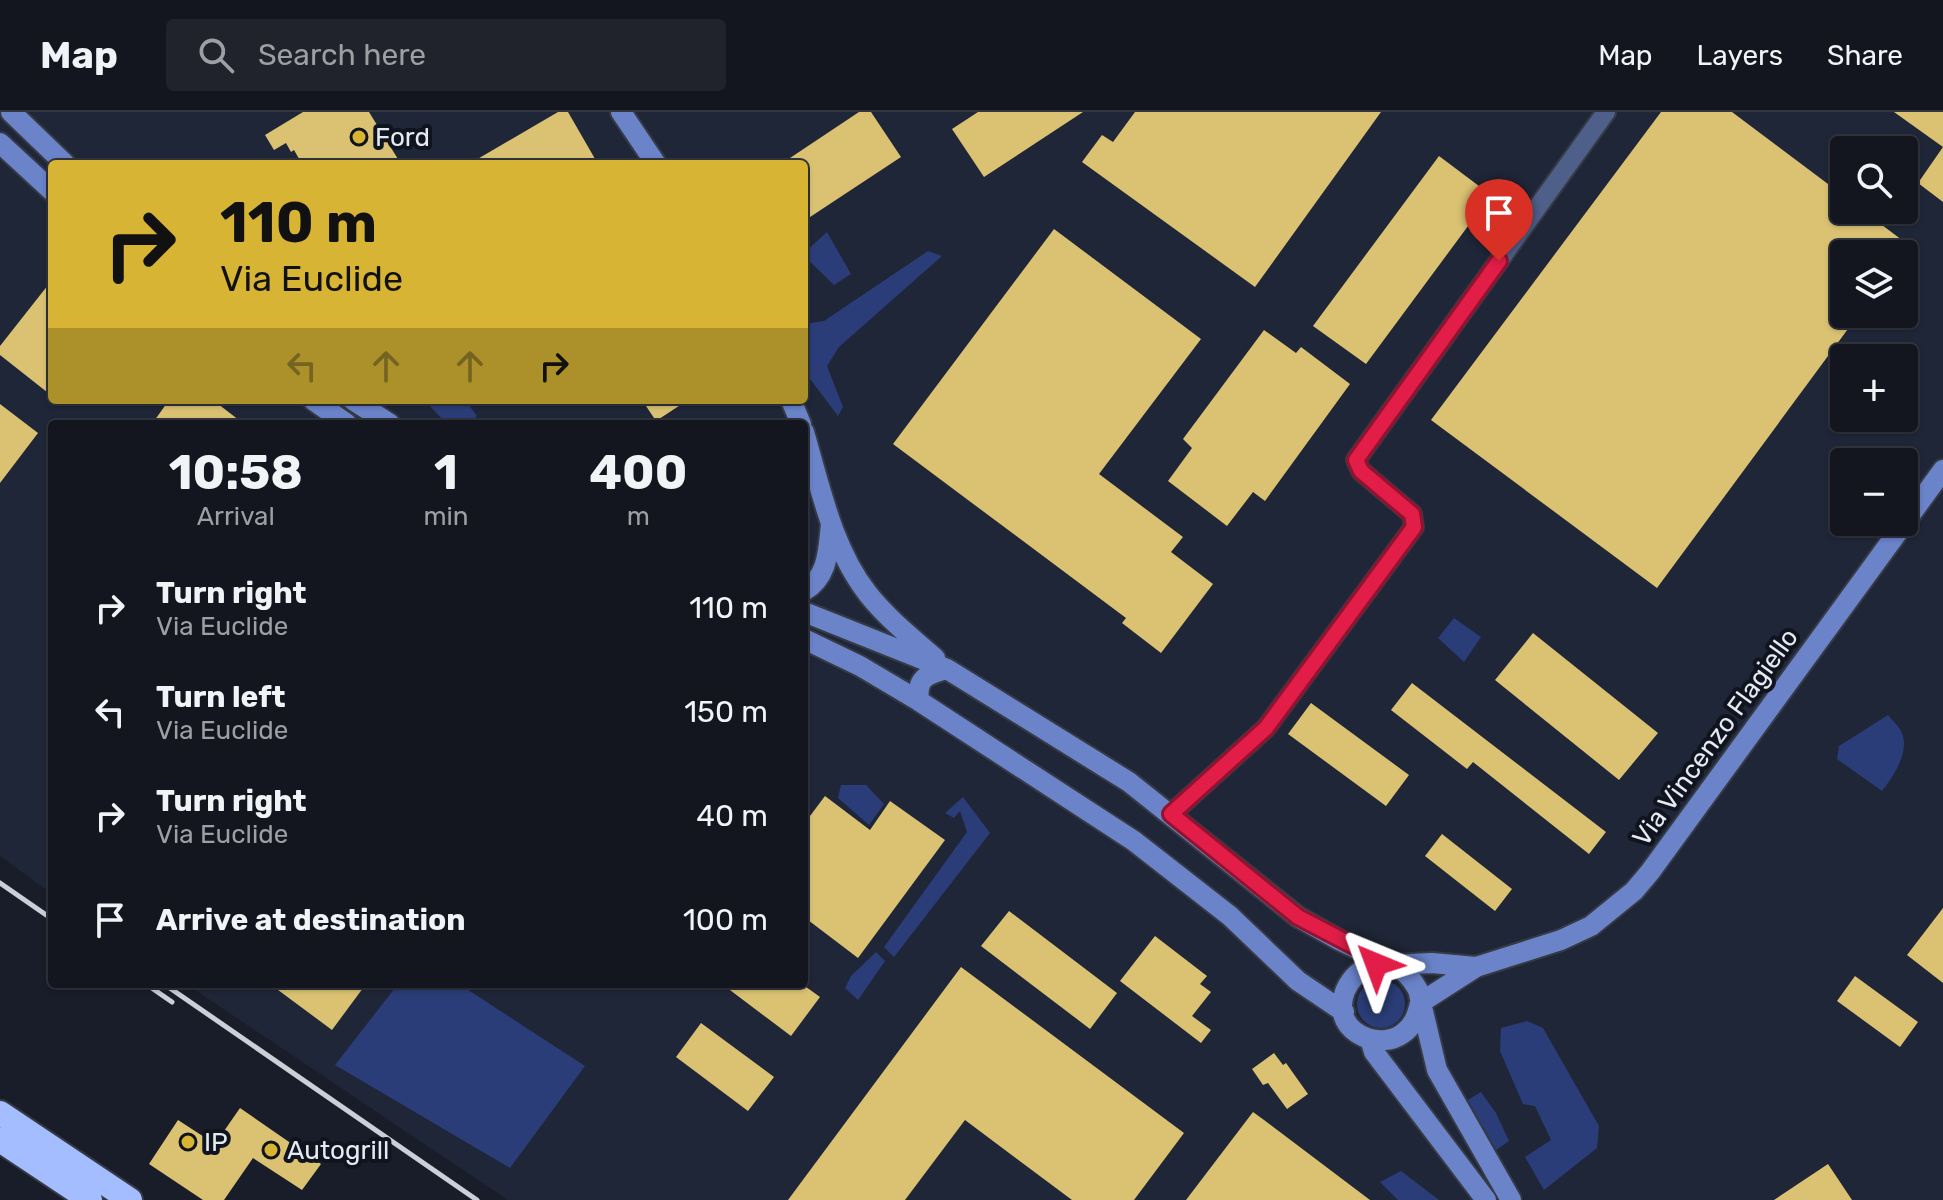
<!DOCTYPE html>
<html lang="en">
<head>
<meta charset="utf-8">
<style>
	:root { --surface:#13161f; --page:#20232c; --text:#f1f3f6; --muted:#9d9fa4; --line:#32353d }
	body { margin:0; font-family:Rubik,sans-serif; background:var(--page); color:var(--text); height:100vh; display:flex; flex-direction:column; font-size:30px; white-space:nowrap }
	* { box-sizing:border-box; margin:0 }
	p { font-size:26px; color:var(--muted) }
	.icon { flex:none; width:44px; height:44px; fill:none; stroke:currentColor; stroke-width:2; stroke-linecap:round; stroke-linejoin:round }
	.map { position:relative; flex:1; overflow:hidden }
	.sheet { position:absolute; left:48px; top:308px; width:760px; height:568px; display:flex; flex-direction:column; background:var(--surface); border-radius:8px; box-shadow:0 2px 6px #0004,0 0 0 2px var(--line) }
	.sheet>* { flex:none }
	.banner { position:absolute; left:48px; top:48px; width:760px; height:244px; border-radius:8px; box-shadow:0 2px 6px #0004,0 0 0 2px var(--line); background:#d8b434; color:#111; overflow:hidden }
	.buttons { position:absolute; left:1830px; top:24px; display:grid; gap:16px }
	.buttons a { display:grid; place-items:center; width:88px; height:88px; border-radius:8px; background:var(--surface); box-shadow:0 2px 6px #0004,0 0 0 2px var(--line); font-size:40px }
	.pin { position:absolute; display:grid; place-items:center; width:68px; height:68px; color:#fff; margin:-82px -34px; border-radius:50% 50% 50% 0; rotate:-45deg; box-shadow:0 0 8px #0007 }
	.pin .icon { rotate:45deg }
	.me { position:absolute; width:88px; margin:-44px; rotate:316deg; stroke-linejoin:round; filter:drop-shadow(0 0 6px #0008) }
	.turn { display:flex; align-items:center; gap:28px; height:168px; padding:0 40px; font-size:36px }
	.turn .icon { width:104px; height:104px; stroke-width:2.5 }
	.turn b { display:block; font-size:56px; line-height:68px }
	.lanes { display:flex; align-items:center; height:76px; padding:0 40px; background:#0003; justify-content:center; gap:40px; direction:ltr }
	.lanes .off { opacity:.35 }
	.eta { display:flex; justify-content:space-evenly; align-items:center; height:136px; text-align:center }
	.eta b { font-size:48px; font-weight:700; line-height:56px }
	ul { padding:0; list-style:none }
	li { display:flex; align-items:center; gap:24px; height:104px; padding:0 40px }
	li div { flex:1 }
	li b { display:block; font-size:30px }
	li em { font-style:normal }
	header { display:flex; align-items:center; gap:48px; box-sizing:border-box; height:112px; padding:0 40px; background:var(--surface); border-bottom:2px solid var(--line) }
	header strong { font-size:38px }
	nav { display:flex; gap:44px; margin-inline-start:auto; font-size:28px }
	.search { width:560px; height:72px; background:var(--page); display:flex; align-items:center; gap:20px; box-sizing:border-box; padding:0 28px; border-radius:8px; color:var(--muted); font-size:30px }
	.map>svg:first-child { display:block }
	.built { fill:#1f2637; fill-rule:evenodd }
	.green { fill:#2a3d77 }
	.forest { fill:#2b3d78 }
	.building { fill:#dbc273 }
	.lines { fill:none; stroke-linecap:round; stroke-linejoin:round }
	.street-casing { stroke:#363a45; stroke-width:22 }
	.secondary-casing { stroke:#363a45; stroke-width:24 }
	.highway-casing { stroke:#363a45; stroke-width:28 }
	.street { stroke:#4e5f8a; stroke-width:18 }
	.secondary { stroke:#6a83c9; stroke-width:20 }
	.highway { stroke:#a4bdff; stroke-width:24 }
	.rail { stroke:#cbcfd7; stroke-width:5 }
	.route-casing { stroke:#92132f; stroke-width:20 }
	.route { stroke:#e11d48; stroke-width:14 }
	.poi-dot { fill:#d8b434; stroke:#10141f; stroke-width:3 }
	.labels { text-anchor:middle; stroke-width:8; stroke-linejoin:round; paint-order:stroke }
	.poi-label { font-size:26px; fill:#e5e9f1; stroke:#10141f; text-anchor:start }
	.street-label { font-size:26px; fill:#e5e9f1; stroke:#10141f }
</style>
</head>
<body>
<header>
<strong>Map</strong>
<div class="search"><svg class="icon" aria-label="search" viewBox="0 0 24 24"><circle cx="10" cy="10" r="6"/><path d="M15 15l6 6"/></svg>Search here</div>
<nav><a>Map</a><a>Layers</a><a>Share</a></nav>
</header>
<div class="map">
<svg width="1943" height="1088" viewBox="0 0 1943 1088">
	<rect width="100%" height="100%" fill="#191d29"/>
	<!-- built -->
	<path class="built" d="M0 0H1943V1088H1525L1505 1056 1477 1088H508L186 872H804V312H52V782L0 744ZM1844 38H1904V98H1844ZM52 52H804V288H52ZM1844 142H1904V202H1844ZM1844 246H1904V306H1844ZM1844 350H1904V410H1844Z"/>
	<!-- green -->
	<path class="green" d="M1357 892a24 24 0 1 1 48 0a24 24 0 1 1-48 0Z"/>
	<!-- forest -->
	<path class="forest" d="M827 120 851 162 834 173 804 144V141Z
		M928 139 942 144 839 235 827 254 843 295 838 304 804 259V212L824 209Z
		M424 288H465L477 304 468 312H447Z
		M1454 506 1481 525 1464 550 1438 526Z
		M1888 603C1892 608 1898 613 1901 619 1911 638 1894 664 1882 679L1837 647 1839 634Z
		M841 673H866L884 692 869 713 838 686Z
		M963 685 990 721 894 845 884 835 967 720 960 699 954 706 945 701Z
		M876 840 885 849 858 888 845 876 851 864Z
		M398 872H459L585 954 510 1056 335 953Z
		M1527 909 1543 916 1599 1014 1597 1036 1544 1078 1525 1045 1551 1028 1535 994 1523 992 1500 939 1501 916Z
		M1481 980 1496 1001 1509 1029 1496 1038 1468 988Z
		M1401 1059 1439 1088H1398L1380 1070Z"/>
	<!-- building -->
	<path class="building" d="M303 0H369L401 52H302L294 38 291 40 286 31 274 38 265 23Z
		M558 0H568L598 52H469Z
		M859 0H871L901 45 804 109V52H781Z
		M978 0H1083L984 65 952 17Z
		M1135 0H1381L1255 175 1082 50 1102 23 1113 30Z
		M1661 0H1732L1844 84V98H1862L1910 134 1904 142H1844V202H1859L1657 476 1431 308Z
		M1894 0H1943V90L1918 71 1943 35Z
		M1439 44 1491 83 1366 252 1313 214Z
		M1054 117 1201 227 1099 362 1183 425 1171 440 1213 472 1161 541 1122 511 1126 506 893 332Z
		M52 168V284L0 243V234Z
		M1264 218 1296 241 1301 235 1350 272 1265 389 1253 380 1227 414 1168 369 1192 336 1183 327Z
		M169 288H213L244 312H152Z
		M642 288H688L656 309Z
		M0 292 38 321 0 371Z
		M1533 521 1658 621 1619 668 1495 568Z
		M1412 571 1606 720 1589 742 1473 650 1467 657 1391 598Z
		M1311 591 1409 663 1386 694 1288 622Z
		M825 684 870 718 890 689 945 728 858 846 804 805V712Z
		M1442 722 1512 777 1495 799 1425 744Z
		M1943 796V871L1907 843Z
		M1009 799 1117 881 1090 917 981 834Z
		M1155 824 1207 864 1200 872 1211 880 1192 904 1211 918 1201 931 1120 869Z
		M961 855 1184 1021 1134 1088H1072L965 1008 905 1088H788Z
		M1855 864 1918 910 1900 935 1837 889Z
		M270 872H366L332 918Z
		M722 872H802L820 885 791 924Z
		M701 911 774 965 748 999 676 945Z
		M1274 941 1283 953 1286 951 1308 982 1287 997 1268 971 1263 973 1252 957Z
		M240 996 321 1052 302 1078 253 1046 224 1088H203L149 1052 178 1008 215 1032Z
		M1253 1000 1264 1008 1370 1088H1186Z
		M1828 1052 1852 1088H1774Z"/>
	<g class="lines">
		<defs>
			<path id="street" d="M1171 702 1266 616 1414 415 1412 402 1361 359 1356 348 1606 0"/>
			<path id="secondary" d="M11 0 65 52
				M621 0 656 52
				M0 31 52 79
				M313 288 347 312
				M353 288 390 312
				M791 288 801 312
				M804 320C820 374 832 436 868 482 887 506 912 526 935 546
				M804 479C829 464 828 438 831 412
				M804 500 947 557 1129 670 1298 805 1339 828 1390 853 1432 851 1476 855
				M804 527 860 554 919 589 1134 729 1230 804 1298 869 1344 900
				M919 589C916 566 927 562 947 557
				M1420 891 1476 855 1561 828 1591 814 1634 779 1650 760 1943 358
				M1420 891C1417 904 1413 915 1402 922 1392 929 1378 930 1367 926 1303 902 1378 805 1418 878L1437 958 1511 1088
				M1370 927 1374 940 1486 1088"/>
			<path id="highway" d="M0 1001 130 1088
				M0 1028 90 1088"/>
		</defs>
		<!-- street casing -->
		<use href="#street" class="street-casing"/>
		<!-- secondary casing -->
		<use href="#secondary" class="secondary-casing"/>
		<!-- highway casing -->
		<use href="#highway" class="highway-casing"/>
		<!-- street -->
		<use href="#street" class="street"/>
		<!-- secondary -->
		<use href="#secondary" class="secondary"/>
		<!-- highway -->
		<use href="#highway" class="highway"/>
		<!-- rail -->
		<path class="rail" d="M0 771 52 807
			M146 872 172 890
			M164 872 477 1088"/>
	</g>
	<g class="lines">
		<defs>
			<path id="route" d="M1376 852 1390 853 1298 805 1171 702 1266 616 1414 415 1412 402 1361 359 1356 348 1499 149"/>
		</defs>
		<!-- route casing -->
		<use href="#route" class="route-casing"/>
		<!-- route -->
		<use href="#route" class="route"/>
	</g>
	<!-- markers -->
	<g class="poi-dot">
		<circle cx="359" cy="25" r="8"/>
		<circle cx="188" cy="1030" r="8"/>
		<circle cx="271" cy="1038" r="8"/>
	</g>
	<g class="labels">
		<!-- poi labels -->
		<g class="poi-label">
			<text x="375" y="34">Ford</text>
			<text x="204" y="1039">IP</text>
			<text x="287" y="1047">Autogrill</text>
		</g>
		<!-- street labels -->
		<g class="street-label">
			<text transform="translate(1715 625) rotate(-54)" y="9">Via Vincenzo Flagiello</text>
		</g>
	</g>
</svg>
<div class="buttons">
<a><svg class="icon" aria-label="search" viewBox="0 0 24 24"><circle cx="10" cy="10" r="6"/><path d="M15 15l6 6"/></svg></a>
<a><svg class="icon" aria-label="layers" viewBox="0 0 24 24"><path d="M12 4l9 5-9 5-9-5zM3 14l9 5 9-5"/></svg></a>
<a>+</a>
<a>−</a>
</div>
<div class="pin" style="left:1499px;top:149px;background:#d93025"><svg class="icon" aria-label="arrive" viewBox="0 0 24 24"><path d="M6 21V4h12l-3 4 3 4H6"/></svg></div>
<svg class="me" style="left:1376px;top:852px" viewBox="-20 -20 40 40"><path d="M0-17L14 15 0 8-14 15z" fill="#e11d48" stroke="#fff" stroke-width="4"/></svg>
<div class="banner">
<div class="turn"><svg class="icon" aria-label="right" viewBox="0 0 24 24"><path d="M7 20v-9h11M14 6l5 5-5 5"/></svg><div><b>110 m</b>Via Euclide</div></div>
<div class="lanes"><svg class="icon off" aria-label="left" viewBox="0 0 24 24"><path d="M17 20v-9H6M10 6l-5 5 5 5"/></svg><svg class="icon off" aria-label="ahead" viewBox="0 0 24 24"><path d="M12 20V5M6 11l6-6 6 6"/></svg><svg class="icon off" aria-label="ahead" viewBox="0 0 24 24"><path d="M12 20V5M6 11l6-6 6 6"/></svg><svg class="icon" aria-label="right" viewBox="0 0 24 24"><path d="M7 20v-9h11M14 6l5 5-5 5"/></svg></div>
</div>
<section class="sheet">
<div class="eta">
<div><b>10:58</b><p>Arrival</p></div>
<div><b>1</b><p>min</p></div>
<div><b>400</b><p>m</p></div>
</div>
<ul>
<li><svg class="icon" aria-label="right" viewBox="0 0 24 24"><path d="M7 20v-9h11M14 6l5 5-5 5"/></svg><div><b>Turn right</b><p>Via Euclide</p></div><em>110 m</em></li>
<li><svg class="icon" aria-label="left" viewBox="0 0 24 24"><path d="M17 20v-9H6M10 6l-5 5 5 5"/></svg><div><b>Turn left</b><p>Via Euclide</p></div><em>150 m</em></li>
<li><svg class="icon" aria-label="right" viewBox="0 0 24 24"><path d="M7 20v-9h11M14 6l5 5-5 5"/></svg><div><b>Turn right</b><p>Via Euclide</p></div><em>40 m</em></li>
<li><svg class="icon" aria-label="arrive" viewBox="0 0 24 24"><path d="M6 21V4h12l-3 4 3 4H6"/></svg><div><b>Arrive at destination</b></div><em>100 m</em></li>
</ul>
</section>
</div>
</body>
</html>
